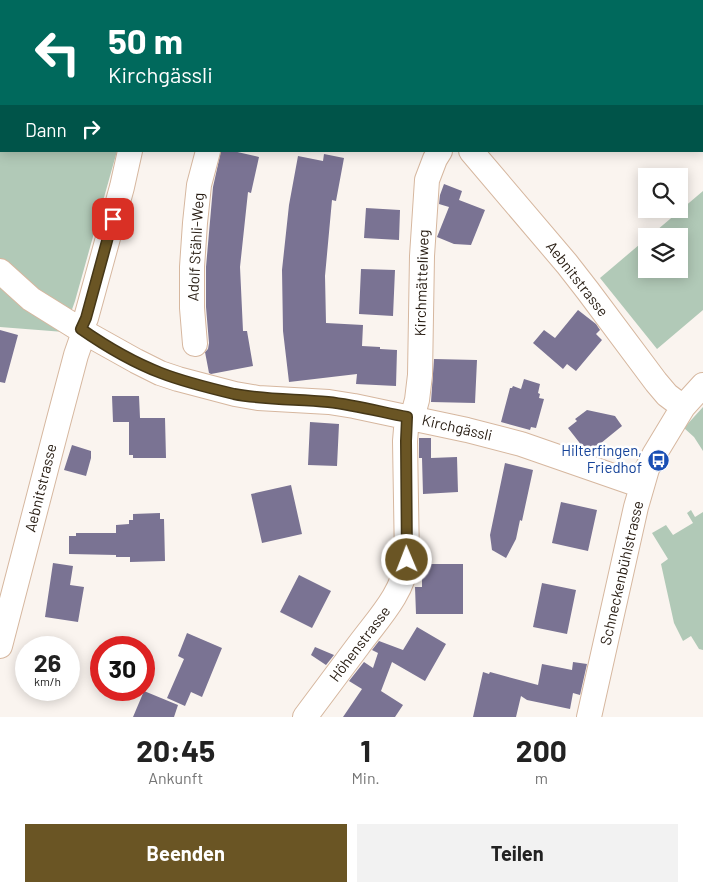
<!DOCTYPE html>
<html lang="de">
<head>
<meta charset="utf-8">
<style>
	:root { --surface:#fff; --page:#f2f2f2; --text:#222; --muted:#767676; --accent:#6a5524 }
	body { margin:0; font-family:Barlow,sans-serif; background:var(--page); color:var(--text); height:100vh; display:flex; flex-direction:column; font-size:19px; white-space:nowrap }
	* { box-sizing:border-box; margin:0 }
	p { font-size:16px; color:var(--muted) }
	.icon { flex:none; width:28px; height:28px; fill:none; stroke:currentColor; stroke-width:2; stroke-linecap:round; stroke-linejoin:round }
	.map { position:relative; height:717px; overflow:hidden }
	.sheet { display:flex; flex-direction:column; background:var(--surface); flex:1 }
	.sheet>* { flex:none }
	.guide { position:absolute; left:0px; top:0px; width:704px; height:152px; box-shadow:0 2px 12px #0003; background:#00695c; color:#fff; overflow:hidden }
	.controls { position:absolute; left:638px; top:168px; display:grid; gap:10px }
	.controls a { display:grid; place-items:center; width:50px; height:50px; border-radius:0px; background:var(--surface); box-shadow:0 2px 12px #0003; font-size:25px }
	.speed { position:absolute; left:15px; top:636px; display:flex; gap:10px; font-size:25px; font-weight:700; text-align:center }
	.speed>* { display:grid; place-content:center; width:65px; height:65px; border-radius:50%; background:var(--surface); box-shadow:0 2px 12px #0003; line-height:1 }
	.speed small { font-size:12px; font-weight:400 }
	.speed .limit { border:8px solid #d22; background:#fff; color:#111 }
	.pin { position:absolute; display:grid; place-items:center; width:42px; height:42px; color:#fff; margin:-21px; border-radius:10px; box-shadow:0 2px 8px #0006 }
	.me { position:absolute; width:55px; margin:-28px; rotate:359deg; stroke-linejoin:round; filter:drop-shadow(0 0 4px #0008) }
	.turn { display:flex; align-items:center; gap:18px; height:105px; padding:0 25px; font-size:22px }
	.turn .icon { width:65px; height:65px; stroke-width:2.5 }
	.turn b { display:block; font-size:35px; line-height:42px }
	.then { display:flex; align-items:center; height:48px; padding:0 25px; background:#0003; gap:10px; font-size:19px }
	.eta { display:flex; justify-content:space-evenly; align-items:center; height:85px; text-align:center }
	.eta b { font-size:30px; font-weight:700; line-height:35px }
	.primary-button { display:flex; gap:10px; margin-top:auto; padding:10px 25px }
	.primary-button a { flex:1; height:58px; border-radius:0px; background:var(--accent); color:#fff; font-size:20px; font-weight:700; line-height:58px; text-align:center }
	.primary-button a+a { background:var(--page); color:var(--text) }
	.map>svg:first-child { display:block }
	.green { fill:#b1c9b7 }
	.building { fill:#7a7393 }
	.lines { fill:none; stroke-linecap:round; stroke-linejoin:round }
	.minor-casing { stroke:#d6b79f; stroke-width:26 }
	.minor { stroke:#fff; stroke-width:24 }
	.route-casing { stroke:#453717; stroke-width:12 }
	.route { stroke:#6a5524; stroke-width:9 }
	.labels { text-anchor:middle; stroke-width:5; stroke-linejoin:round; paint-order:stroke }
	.street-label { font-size:15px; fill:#261b11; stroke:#fff }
	.transit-label { font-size:15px; fill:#164399; stroke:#fff; text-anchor:end }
</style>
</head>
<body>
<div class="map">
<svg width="703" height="717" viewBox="0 0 703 717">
	<rect width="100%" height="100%" fill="#faf4ef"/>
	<!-- green -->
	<path class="green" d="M0 0H146V1H1V151H117L75 301 64 332 0 327Z
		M703 191V310L657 349 600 278 646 239V269H679V236H650Z
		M703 407V451L694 437 684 428Z
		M691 510 695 517 703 512V650L699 649 691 636 683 641 674 623 661 564 668 559 652 533 666 525 673 535 693 523 687 513Z"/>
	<!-- building -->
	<path class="building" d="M221 151H233L259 157 251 193 248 192 240 267 243 331H247L253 366 211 374 209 373 205 352 208 349 209 343 206 307V267L213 187Z
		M324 154 344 158 336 201 332 200 325 276 326 323 363 325 362 346 380 347V349L397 350 396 386 356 384 357 374 289 382 283 331 282 270 289 205 298 156 323 161Z
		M444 184 462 191 459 200 485 210 471 245 454 244 437 237 449 207 439 204 440 195Z
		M366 208 400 210 399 240 364 238Z
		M361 269 395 270 393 316 359 314Z
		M578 310 596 324 600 330 596 334 602 340 576 371 567 364 563 369 533 343 544 330 555 338Z
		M0 330 18 335 5 383 0 382Z
		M434 359 477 360 475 403 431 402Z
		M524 379 540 384 538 393 540 394 539 398 544 399 536 428 531 427 530 430 501 422 510 388H512L513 386 521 389Z
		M112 396H139L140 418H165L166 458H133V455H129V422H113Z
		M587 410 615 416 622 426 590 452 588 449 586 451 568 428 577 421 575 419Z
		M310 422 339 424 337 466 308 465Z
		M419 438H431V458L457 457 458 492 423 494 422 458H419Z
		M72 445 91 451V458L86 476 64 470Z
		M505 463 533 470 522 521 520 520 516 539 506 558 492 550 490 535Z
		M291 485 302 534 262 543 251 494Z
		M561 502 597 510 588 551 552 543Z
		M160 513V519H164L165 561 130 562V557H116V555L69 554V536H76V533H116V525L129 524V520H133V514Z
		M53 563 73 566 70 585 84 587 78 622 45 617Z
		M422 564H463V614H416L415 587H422Z
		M299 575 331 591 312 628 280 612Z
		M542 583 576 590 567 634 533 627Z
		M417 627 446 644 425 681 392 662 381 691 403 705 395 717H343L362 689 349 681 364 662 373 668 378 653 372 650 379 641 403 650Z
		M187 633 222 648 202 697 191 692 185 706 167 698 184 659 178 656Z
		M315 647 334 655 326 665 311 655Z
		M573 662 587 664 580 695 573 693 570 709 527 700 521 696 516 717H473L483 672 489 674 490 672 538 685 542 664 572 670Z
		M144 691 178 705 174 717H133Z"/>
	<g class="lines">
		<defs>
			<path id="minor" d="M343 0 344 1
				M152 1V0
				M245 1V0
				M471 151 567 264 588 291 656 382 667 395 683 407
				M0 271 31 299 84 332 136 361 160 373 178 379 235 394 258 398 329 402 354 406 467 430 521 444 642 486
				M81 329 86 318 122 187 130 151
				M195 344 192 308V267L195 223 199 185 208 151
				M412 418 417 400 420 375 422 256 427 180 435 159 440 151
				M0 646 58 423 76 355 84 332
				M305 717C323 693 340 670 358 646 377 620 404 593 407 560L405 441 407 417
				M589 717 636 507 647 469 654 455 683 407 703 385"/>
		</defs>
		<!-- minor casing -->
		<use href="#minor" class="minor-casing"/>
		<!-- minor -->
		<use href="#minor" class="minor"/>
	</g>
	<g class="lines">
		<defs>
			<path id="route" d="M113 219 86 318 81 329C104 345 135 363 161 373 184 382 209 388 234 394 265 400 297 399 328 402 355 405 381 412 407 417L406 441 407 560"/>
		</defs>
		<!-- route casing -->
		<use href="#route" class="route-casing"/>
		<!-- route -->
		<use href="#route" class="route"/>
	</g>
	<!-- icons -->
	<defs>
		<symbol id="bus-disc" viewBox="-11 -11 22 22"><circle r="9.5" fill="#1a4fb4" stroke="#fff"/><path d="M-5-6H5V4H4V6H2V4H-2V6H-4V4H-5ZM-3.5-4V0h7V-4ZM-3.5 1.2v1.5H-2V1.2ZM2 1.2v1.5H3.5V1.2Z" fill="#fff"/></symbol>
	</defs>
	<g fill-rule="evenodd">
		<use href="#bus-disc" x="646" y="448" width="25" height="25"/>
	</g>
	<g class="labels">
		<!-- street labels -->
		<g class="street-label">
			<text transform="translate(196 247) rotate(-87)" y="5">Adolf Stähli-Weg</text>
			<text transform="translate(577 279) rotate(52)" y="5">Aebnitstrasse</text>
			<text transform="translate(422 283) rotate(-88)" y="5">Kirchmätteliweg</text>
			<text transform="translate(457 428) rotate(13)" y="5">Kirchgässli</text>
			<text transform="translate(41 488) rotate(-76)" y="5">Aebnitstrasse</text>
			<text transform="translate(622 573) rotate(-77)" y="5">Schneckenbühlstrasse</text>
			<text transform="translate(360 644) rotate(-53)" y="5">Höhenstrasse</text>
		</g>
		<!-- transit labels -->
		<g class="transit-label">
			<text x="642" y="456">Hilterfingen,<tspan x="642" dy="17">Friedhof</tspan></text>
		</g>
	</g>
</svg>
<div class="controls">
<a><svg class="icon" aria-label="search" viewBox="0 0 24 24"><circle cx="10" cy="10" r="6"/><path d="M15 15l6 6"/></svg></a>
<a><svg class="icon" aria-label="layers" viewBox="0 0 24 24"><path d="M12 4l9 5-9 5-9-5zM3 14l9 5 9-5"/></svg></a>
</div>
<div class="speed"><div>26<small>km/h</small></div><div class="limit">30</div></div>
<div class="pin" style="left:113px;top:219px;background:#d93025"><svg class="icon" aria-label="arrive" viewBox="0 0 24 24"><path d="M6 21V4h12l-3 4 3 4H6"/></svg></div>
<svg class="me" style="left:407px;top:560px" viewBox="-20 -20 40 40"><circle r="17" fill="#6a5524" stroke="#fff" stroke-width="3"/><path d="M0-11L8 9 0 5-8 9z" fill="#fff"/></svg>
<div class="guide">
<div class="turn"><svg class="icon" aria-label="left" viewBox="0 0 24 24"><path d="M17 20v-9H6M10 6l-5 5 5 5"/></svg><div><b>50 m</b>Kirchgässli</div></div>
<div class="then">Dann<svg class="icon" aria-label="right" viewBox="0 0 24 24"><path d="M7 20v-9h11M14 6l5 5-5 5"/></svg></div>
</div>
</div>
<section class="sheet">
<div class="eta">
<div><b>20:45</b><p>Ankunft</p></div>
<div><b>1</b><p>Min.</p></div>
<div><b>200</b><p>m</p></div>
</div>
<div class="primary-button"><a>Beenden</a><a>Teilen</a></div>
</section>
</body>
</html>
